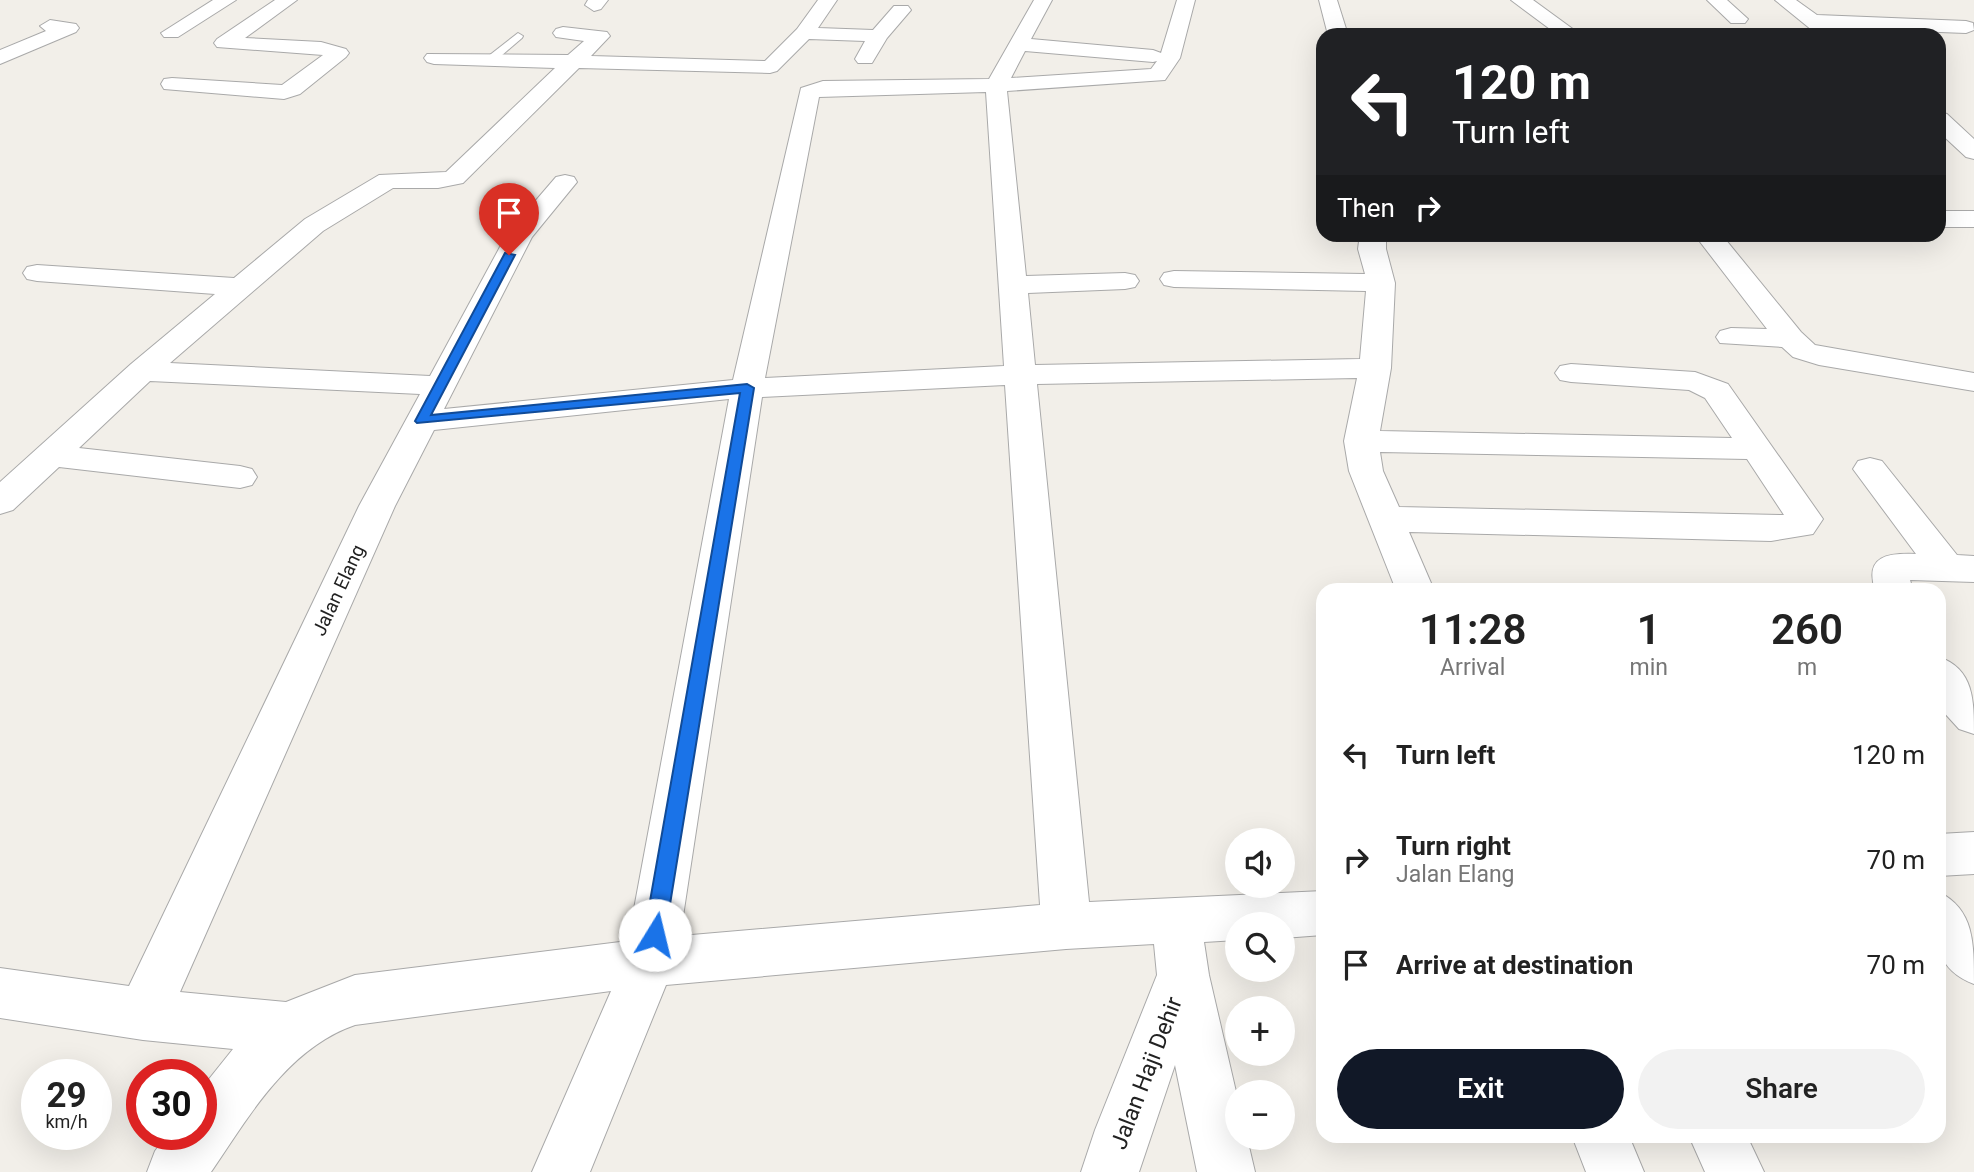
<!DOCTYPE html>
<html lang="en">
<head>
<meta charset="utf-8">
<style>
	:root { --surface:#fff; --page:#f2f2f2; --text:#222; --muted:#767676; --accent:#111827 }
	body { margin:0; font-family:Roboto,sans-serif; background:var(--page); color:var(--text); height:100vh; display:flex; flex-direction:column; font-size:26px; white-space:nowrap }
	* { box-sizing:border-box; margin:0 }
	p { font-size:23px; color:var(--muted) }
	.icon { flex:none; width:38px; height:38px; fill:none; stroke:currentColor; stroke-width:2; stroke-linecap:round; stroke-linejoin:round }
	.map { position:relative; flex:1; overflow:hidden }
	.side { position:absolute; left:1316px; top:583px; width:630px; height:560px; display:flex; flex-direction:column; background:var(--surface); border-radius:21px; box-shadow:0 7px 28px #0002 }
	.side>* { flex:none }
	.hud { position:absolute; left:1316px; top:28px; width:630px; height:214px; border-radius:21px; box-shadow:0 7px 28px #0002; background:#202124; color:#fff; overflow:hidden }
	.tools { position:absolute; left:1225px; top:828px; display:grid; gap:14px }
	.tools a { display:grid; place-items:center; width:70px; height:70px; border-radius:50%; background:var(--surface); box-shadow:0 7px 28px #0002; font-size:35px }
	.speed { position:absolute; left:21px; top:1059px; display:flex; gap:14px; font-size:35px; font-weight:700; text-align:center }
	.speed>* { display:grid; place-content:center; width:91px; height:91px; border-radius:50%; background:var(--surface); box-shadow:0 7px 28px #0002; line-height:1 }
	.speed small { font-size:18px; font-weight:400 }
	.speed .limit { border:10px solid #d22; background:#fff; color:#111 }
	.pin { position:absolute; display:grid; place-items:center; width:60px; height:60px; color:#fff; margin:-72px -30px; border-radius:50% 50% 50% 0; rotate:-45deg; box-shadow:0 0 7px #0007 }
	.pin .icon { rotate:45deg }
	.me { position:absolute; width:77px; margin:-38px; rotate:9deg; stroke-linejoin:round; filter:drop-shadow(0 0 5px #0008) }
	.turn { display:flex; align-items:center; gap:24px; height:147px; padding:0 21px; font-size:32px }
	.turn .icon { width:91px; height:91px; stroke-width:2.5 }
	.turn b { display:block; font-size:49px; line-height:60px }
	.then { display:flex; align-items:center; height:66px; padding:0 21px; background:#0003; gap:14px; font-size:26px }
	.eta { display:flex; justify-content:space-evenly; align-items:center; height:119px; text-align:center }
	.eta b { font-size:42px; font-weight:600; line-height:49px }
	.primary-button { display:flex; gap:14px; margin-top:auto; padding:14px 21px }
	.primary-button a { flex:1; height:80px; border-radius:42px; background:var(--accent); color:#fff; font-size:28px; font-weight:600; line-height:80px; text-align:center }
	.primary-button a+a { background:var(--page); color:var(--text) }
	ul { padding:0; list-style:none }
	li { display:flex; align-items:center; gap:21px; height:105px; padding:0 21px }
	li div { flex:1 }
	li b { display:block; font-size:26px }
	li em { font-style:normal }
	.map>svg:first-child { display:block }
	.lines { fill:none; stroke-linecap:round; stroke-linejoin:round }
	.service-casing { stroke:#a9a9a9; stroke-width:2 }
	.minor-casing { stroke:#a9a9a9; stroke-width:2 }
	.service { fill:#fff; fill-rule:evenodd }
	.minor { fill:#fff; fill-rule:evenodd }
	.route { fill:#1a73e8; stroke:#114b97; stroke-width:2 }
	.labels { text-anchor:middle; stroke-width:5; stroke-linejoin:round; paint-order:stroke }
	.street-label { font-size:19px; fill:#222; stroke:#fff }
	.near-street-label { font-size:23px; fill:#222; stroke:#fff }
</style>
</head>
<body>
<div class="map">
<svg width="1974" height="1172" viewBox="0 0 1974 1172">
	<rect width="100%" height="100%" fill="#f2efe9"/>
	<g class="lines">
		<defs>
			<path id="service" d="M518 33 523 36 522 38 494 62H486V58Z"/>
			<path id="minor" d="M213 0H236L178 37H164L161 33Z
				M275 0H297L245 38 321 42 346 49 349 53 346 57 300 94 284 99 164 89 161 84 164 79 172 78 282 85 323 55 217 47 214 43 217 39Z
				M588 0H608L601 9 594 11 585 5Z
				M818 0H837L818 28 873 30 894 6H908L911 10 887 38 872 63H858L855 59 865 41 809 39 777 71 770 73 579 68 463 183 438 188H393L323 231 170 363 430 376 507 234 556 177 565 175 574 177 577 182 532 237 444 409 733 380 801 88 823 81 989 79 1034 0H1052L1031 39 1153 50 1161 53 1177 0H1195L1180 58 1165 80 1007 91 1026 276 1125 273 1135 275 1139 281 1135 287 1125 289 1028 293 1035 365 1360 359 1366 291 1174 287 1164 285 1160 279 1164 273 1174 271 1365 274 1358 249 1360 234H1386V249L1395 283 1391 368 1380 431 1732 438 1705 398 1689 390 1571 382 1560 380 1555 373 1560 366 1571 364 1695 372 1728 384 1823 519 1813 534 1771 541 1409 532 1434 590H1396L1349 471 1344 441 1357 378 1037 384 1089 902 1323 891V935L1283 938V924H1237V940L1204 942 1209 975 1237 1096V1138H1247L1255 1172H1197L1175 1065 1139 1172H1081L1095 1130 1157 975 1154 944 1066 949 666 985 590 1172H532L611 991 355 1025C288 1048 249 1116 211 1172H147L155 1151 168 1134H201V1089L233 1049 143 1040 0 1018V968L129 986 359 506 420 394 150 381 79 448 240 466 252 469 257 477 252 485 240 488 59 467 13 510 0 514V482L131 364 215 294 37 281 27 279 23 273 27 267 37 265 234 278 305 219 379 175 446 172 555 68 434 64 427 62 424 58 427 54 568 55 584 41 556 37 553 33 556 29 563 27 607 32 610 36 591 56 765 61 797 29ZM1025 51 1153 62 1157 61 1151 69 1011 78ZM986 92 1004 366 765 378 819 97ZM1005 385 1040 905 680 936 762 397ZM729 399 628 941 355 975 286 1002 180 992 395 506 434 430ZM1380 452 1747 459 1784 515 1399 507 1383 471Z
				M1319 0H1337L1348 35H1328Z
				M1511 0H1533L1581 35H1558Z
				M1707 0H1727L1748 19 1745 23H1731Z
				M1775 0H1796L1817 15 1966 21 1973 23 1974 30 1966 33 1834 28 1841 35H1818Z
				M50 20 76 24 79 28 76 32 0 64V50L46 31 40 26Z
				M1939 112 1947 114 1974 139V159L1966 157 1939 132Z
				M1939 211H1974V227H1939Z
				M1694 234H1721L1801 332 1815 345 1974 373V391L1819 365 1793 357 1782 347 1720 343 1716 337 1720 331 1731 328 1767 329Z
				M1870 458 1882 461 1957 555 1974 556V582L1910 580 1913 590H1875C1864 555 1889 553 1916 554L1853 469 1858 461Z
				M1939 657C1974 669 1974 701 1974 734L1959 729 1939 707Z
				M1974 832V874L1939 876V834Z
				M1939 892C1974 910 1974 942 1974 984 1928 966 1939 934 1939 892Z
				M1572 1136H1629L1644 1172H1586Z
				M1689 1136H1747L1764 1172H1705Z"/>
		</defs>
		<!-- service casing -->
		<use href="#service" class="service-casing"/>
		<!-- minor casing -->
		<use href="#minor" class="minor-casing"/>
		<!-- service -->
		<use href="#service" class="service"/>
		<!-- minor -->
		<use href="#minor" class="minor"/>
	</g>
	<!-- route -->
	<path class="route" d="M505 253 515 255 431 415 747 384 754 388 665 935 662 942 655 944 648 942 644 935 740 393 417 423 415 421Z"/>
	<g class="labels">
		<!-- street labels -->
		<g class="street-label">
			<text transform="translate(338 590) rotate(-65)" y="7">Jalan Elang</text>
		</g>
		<!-- near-street labels -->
		<g class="near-street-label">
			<text transform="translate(1146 1073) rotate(-69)" y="8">Jalan Haji Dehir</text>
		</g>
	</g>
</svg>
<div class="tools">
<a><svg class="icon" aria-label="sound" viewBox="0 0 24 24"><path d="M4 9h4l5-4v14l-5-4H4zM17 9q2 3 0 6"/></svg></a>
<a><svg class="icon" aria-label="search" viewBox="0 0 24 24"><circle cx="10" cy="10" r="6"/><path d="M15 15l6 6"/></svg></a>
<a>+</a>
<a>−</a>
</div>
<div class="speed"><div>29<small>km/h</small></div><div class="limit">30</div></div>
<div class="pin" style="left:509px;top:255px;background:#d93025"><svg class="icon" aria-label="arrive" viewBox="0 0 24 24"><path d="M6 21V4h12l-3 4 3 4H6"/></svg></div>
<svg class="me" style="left:655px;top:935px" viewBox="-20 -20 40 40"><circle r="19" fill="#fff"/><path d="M0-13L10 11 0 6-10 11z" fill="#1a73e8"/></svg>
<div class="hud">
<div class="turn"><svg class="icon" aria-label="left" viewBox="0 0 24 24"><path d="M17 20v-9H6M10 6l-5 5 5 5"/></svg><div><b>120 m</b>Turn left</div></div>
<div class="then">Then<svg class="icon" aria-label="right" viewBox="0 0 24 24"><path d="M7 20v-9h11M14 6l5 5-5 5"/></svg></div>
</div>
<section class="side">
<div class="eta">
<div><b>11:28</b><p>Arrival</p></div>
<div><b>1</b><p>min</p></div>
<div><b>260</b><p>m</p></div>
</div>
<ul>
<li><svg class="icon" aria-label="left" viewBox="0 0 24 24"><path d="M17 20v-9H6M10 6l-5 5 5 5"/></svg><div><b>Turn left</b></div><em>120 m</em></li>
<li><svg class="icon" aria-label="right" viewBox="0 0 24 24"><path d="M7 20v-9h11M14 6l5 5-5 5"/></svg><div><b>Turn right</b><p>Jalan Elang</p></div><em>70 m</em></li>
<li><svg class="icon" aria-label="arrive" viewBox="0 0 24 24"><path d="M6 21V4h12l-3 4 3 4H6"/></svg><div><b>Arrive at destination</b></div><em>70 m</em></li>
</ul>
<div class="primary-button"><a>Exit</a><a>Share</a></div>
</section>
</div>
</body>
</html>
